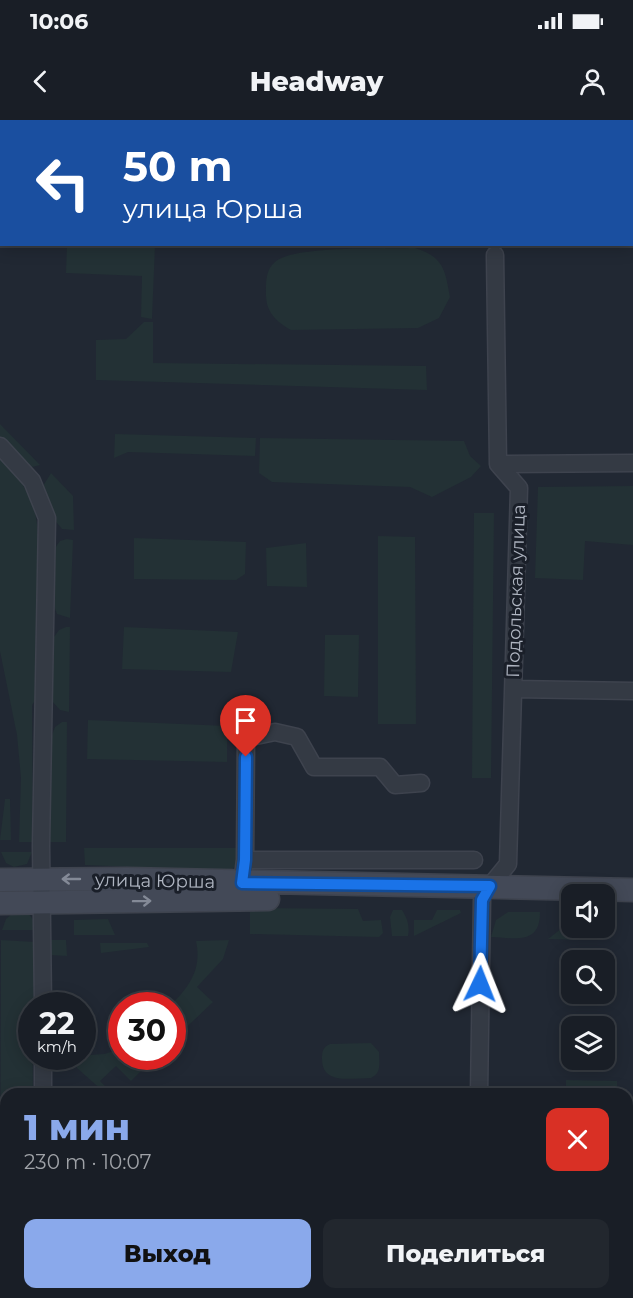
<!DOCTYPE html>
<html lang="ru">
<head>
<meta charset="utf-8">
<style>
	:root { --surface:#191e26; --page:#22272e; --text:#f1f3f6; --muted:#9fa2a7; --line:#373c43; --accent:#8aa9eb }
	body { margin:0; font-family:Montserrat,sans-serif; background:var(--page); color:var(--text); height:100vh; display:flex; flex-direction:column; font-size:22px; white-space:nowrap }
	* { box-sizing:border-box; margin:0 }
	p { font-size:20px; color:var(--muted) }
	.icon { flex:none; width:33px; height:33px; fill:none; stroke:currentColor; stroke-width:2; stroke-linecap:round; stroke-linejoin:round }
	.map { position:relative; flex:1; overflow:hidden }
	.drawer { position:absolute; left:0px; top:968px; width:633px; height:212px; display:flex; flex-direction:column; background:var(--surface); border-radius:18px 18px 0 0; box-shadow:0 3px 15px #0003,0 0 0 2px var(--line) }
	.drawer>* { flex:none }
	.top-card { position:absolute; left:0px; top:0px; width:633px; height:126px; box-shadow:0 3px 15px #0003,0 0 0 2px var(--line); background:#1a4fa0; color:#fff; overflow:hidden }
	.controls { position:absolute; left:561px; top:764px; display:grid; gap:12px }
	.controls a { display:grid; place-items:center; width:54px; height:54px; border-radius:12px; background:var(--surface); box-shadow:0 3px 15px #0003,0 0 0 2px var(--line); font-size:30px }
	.speed { position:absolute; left:18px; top:872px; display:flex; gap:12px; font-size:30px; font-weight:700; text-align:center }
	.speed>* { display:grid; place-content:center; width:78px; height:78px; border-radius:50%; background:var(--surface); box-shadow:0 3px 15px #0003,0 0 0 2px var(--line); line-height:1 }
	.speed small { font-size:15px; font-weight:400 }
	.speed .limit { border:9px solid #d22; background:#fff; color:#111 }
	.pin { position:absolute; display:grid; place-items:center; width:51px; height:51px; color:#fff; margin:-62px -26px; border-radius:50% 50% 50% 0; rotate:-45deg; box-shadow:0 0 6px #0007 }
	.pin .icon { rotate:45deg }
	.me { position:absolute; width:66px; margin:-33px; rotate:2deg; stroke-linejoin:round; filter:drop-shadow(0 0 4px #0008) }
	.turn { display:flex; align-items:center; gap:21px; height:126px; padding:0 24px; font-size:27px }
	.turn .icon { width:78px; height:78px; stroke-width:2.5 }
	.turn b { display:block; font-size:42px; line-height:51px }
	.round { display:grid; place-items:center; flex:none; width:63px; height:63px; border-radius:12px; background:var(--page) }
	.head { display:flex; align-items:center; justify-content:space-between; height:102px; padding:0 24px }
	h1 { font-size:36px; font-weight:800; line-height:45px; color:var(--accent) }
	.action { display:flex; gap:12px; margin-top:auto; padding:12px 24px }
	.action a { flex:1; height:69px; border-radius:12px; background:var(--accent); color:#111; font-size:24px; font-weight:800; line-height:69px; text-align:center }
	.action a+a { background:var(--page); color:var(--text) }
	.status { display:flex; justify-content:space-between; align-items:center; height:42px; padding:0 30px; background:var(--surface); direction:ltr }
	.status svg { height:16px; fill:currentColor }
	header { display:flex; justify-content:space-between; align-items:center; height:78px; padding:0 24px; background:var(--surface); font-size:27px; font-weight:800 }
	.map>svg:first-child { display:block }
	.green { fill:#233135 }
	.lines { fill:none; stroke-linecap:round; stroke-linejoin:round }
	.street-casing { stroke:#3e434e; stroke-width:19 }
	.secondary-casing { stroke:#3e434e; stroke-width:25 }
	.street { stroke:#343a44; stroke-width:16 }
	.secondary { stroke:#434957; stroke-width:22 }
	.oneway { stroke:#848a97 }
	.route-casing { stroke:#114b97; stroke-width:15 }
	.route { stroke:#1a73e8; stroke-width:10 }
	.labels { text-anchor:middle; stroke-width:6; stroke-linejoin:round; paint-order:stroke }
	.street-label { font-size:18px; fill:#afb5c1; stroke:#1a1f29 }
</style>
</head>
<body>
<div class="status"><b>10:06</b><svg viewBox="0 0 49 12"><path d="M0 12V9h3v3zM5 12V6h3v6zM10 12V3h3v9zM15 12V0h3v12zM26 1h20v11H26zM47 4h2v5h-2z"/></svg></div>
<header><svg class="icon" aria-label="back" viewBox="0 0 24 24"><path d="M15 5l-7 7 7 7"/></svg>Headway<svg class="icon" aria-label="person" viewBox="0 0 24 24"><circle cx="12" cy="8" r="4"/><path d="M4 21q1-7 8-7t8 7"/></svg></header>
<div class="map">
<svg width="633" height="1178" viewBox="0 0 633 1178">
	<rect width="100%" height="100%" fill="#212833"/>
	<!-- green -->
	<path class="green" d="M67 125H155L152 199 141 197 142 156 66 153Z
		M415 128C444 137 445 150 450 177L439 198 418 208 291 210C275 201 265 191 266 171 266 160 266 150 275 142 294 125 386 129 415 128Z
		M144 202H153V243L426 246 427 270 96 260V220L126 219Z
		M0 304 40 345 32 347 27 344 0 317Z
		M115 314 256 318 255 336 128 332 114 338Z
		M260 318 464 321 470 336 481 346 471 357 432 377 410 367 272 362 259 353Z
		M0 335 22 363 34 386 37 404 40 441 37 578 32 585 33 722H19L21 658 17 615 0 531Z
		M51 353 73 376 74 410 62 409 53 398 43 366Z
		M633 366V425L585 421 583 460 535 458 538 367Z
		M474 393H494L491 658H472Z
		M378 416 415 417 416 604H378Z
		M134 418 246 422 245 454 236 460 134 459Z
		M67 419 73 420 70 498 57 494 53 483 55 428 60 421Z
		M306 423 307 467 267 466 266 428Z
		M66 507H70L69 592 60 590 52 581 54 517 59 510Z
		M124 507 238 512 231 552 122 549Z
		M325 515H359L358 577 324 576Z
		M88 600 227 606V642L87 639Z
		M62 602H67L66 722H50L51 618 55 607Z
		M5 679H10L11 720H0Z
		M84 728H239L238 744 230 751 85 745Z
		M1 732H32L27 744 14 747 6 743Z
		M260 788 358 789 363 801 381 800 383 813 379 817 250 814V792Z
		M393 790H402C407 798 410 805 408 816H392L390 797Z
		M437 790H460L461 793 414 816V800H432Z
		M14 792 28 793 35 802 37 810H2L6 799Z
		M508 792H540C540 825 516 818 491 817L496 800Z
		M108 799 115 815H74V800Z
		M571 801 572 807H593L592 820 548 819Z
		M1 820 35 822 34 885H32L33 973 6 974V1173H23V1178H0Z
		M51 820H66L67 836 50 835Z
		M229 820 223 839 197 867 213 882 173 920 171 885C190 866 202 849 196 821Z
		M100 823H147L149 827 101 833Z
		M371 923 379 932C379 943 382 953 371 958 351 958 322 965 322 939 322 931 323 927 330 924Z
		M121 929 122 936H156L131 961 116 946 100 961 112 973H105L77 948V936L104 934Z
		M566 960 617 961V973H566Z"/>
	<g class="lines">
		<defs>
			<path id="street" d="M0 326 32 361 47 398 41 726 43 885
				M498 344 633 343
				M514 569 633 571
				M245 740H474
				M242 763 245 740 246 618 275 612 297 617 314 647H380L395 665 421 663
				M490 766 508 744 519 368 498 344 495 135
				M43 936V974
				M479 974 482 780
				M41 1178V1173"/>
			<path id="secondary" d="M0 760 127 759 633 770
				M0 783 268 779"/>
		</defs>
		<!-- street casing -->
		<use href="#street" class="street-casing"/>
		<!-- secondary casing -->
		<use href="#secondary" class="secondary-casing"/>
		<!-- street -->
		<use href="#street" class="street"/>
		<!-- secondary -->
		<use href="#secondary" class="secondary"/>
	</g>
	<!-- one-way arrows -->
	<defs><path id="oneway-shaft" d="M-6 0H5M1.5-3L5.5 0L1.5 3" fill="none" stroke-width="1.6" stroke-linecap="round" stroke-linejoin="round" transform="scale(1.5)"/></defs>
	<g class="oneway">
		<use href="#oneway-shaft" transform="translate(71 759) rotate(180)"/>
		<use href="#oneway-shaft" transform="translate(142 781) rotate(-1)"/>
	</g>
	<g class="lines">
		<defs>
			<path id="route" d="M246 637 245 740 242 763 490 766 482 780 480 864"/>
		</defs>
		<!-- route casing -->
		<use href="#route" class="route-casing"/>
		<!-- route -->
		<use href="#route" class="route"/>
	</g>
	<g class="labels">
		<!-- street labels -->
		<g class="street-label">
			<text transform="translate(516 471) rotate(-88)" y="6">Подольская улица</text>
			<text transform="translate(155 761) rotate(1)" y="6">улица Юрша</text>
		</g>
	</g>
</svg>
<div class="controls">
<a><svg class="icon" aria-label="sound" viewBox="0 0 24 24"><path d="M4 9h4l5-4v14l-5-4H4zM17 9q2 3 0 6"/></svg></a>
<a><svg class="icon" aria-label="search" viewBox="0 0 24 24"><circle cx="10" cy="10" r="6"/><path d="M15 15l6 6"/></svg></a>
<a><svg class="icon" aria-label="layers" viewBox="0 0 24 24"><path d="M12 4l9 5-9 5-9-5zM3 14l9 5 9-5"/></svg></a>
</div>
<div class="speed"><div>22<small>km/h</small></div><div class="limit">30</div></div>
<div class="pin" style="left:246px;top:637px;background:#d93025"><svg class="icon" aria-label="arrive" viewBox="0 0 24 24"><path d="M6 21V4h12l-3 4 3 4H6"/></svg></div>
<svg class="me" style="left:480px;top:864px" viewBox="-20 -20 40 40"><path d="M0-17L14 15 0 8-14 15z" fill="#1a73e8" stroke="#fff" stroke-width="4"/></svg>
<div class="top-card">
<div class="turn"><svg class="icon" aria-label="left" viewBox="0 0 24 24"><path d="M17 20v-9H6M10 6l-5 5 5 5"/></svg><div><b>50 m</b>улица Юрша</div></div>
</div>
<section class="drawer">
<div class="head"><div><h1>1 мин</h1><p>230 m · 10:07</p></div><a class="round" style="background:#d93025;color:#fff"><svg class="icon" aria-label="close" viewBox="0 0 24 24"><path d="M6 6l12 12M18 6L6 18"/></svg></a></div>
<div class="action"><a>Выход</a><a>Поделиться</a></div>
</section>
</div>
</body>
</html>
